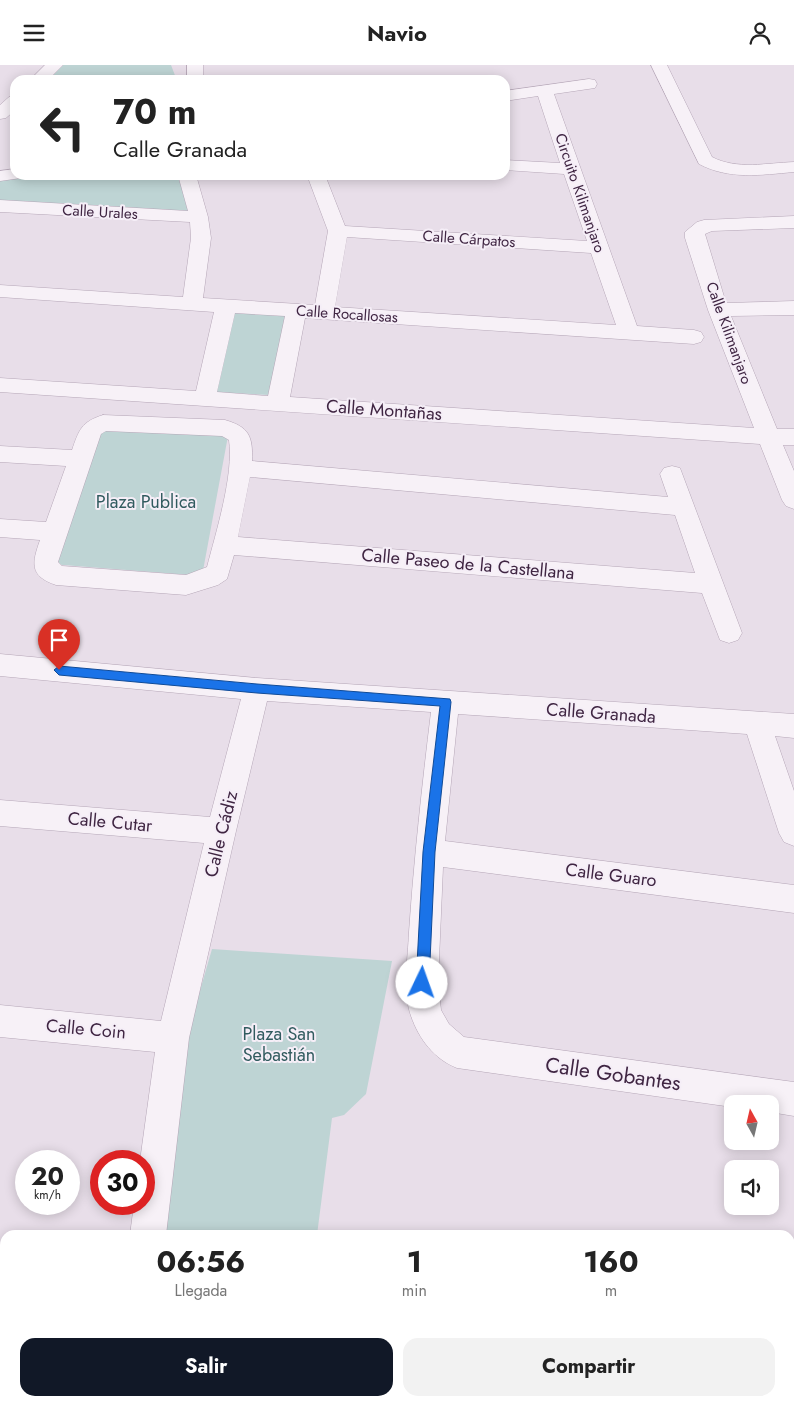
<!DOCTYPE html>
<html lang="es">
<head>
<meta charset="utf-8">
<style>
	:root { --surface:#fff; --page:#f2f2f2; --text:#222; --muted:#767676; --accent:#111827 }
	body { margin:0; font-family:Jost,sans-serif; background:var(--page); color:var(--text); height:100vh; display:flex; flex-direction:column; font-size:19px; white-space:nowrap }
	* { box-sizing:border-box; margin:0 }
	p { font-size:16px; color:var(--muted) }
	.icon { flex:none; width:28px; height:28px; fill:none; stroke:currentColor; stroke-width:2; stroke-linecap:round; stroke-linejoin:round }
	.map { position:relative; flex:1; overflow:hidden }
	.drawer { position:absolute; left:0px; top:1165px; width:795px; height:176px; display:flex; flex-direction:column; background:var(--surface); border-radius:15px 15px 0 0; box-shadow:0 2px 12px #0003 }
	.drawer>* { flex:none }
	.top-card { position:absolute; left:10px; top:10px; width:500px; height:105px; border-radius:15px; box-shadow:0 2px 12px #0003; background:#fff; color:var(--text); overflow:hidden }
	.needle { width:32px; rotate:352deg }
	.buttons { position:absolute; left:724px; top:1030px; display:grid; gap:10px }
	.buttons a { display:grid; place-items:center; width:55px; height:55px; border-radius:10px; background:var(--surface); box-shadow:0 2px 12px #0003; font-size:25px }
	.speed { position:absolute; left:15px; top:1085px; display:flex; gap:10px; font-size:25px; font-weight:700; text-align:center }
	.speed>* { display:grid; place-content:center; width:65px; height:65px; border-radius:50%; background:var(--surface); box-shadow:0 2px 12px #0003; line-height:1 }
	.speed small { font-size:12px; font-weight:400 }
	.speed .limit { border:8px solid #d22; background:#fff; color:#111 }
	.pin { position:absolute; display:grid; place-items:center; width:42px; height:42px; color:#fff; margin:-51px -21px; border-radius:50% 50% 50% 0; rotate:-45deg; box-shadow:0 0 5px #0007 }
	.pin .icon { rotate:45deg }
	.me { position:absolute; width:55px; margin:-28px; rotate:3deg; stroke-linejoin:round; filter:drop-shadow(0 0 4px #0008) }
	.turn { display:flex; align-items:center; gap:18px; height:105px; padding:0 20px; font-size:22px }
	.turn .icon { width:65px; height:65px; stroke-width:2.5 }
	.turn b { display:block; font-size:35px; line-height:42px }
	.eta { display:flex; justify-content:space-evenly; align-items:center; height:85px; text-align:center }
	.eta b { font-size:30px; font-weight:700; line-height:35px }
	.button { display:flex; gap:10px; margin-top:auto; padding:10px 20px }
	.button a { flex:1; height:58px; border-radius:15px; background:var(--accent); color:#fff; font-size:20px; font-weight:700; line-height:58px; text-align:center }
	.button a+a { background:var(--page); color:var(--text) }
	header { display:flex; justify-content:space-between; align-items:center; height:65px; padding:0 20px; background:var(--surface); font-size:22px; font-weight:700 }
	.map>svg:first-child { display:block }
	.green { fill:#bed4d4 }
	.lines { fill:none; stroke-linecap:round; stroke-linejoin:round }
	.minor-casing { stroke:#b5a6b7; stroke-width:1 }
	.minor { fill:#f7f1f7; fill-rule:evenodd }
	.route { fill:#1a73e8; stroke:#114b97 }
	.labels { text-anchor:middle; stroke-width:4; stroke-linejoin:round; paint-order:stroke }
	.far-street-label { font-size:15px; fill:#3f2542; stroke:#f5eef7 }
	.street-label { font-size:18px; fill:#3f2542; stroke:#f5eef7 }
	.park-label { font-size:18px; fill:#315b5f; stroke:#f5eef7 }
	.near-street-label { font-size:21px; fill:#3f2542; stroke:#f5eef7 }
</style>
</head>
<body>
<header><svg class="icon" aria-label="menu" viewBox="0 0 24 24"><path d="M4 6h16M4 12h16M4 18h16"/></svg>Navio<svg class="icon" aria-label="person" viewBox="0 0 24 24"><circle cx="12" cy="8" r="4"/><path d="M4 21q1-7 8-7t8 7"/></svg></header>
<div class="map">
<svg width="794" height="1341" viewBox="0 0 794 1341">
	<rect width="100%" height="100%" fill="#e8dee9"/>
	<!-- green -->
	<path class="green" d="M63 0H171L176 13 162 15H45Z
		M35 110H180L189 146 0 137V116Z
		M230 245 289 250 270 330 212 327Z
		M99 365 228 371 202 511 51 499Z
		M212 884 392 896 366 1029 344 1050 332 1053 317 1170H156L186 974Z
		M132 1336H307L306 1341H131Z"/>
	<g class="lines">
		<defs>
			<path id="minor" d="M45 0H63L48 15H30Z
				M187 0H203V15H187Z
				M651 0H667L712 92C737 105 767 98 794 97V107C761 110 729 115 699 99Z
				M589 14 595 15 597 19 595 23 554 29 637 261 694 265 701 267 704 272 701 277 694 279 305 253 290 332 754 363 708 245 685 173V167L697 157 704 155 794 151V163L712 166 705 169 726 238 794 236V250L731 251 777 364H794V380H783L794 406V444L786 441 782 435 760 379 0 327V313L196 326 214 247 0 232V220L183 232 191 173 190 157 0 147V135L188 146 178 110H196L208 152 211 173 203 233 315 240 328 166 307 110H325L345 161 587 176 564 109 505 105V95L560 98 538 31 505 36V26ZM347 172 591 188 616 260 335 242ZM235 248 285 251 268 331 217 327Z
				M15 31V45L6 53 0 54V40L9 32Z
				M15 104V110H23L21 113 0 116V106Z
				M103 350 225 355C249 362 253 371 252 396L668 432 660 409 664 403 672 401 680 403 742 568 738 575 729 578 720 575 702 528 234 490 227 514 218 520 186 530 56 520C29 511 32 498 40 475L0 472V454L46 457 66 401 0 397V381L72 385C79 365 81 357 103 350ZM106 366 222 371 229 375C234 410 216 467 207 502L186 510 62 501 58 497 101 369ZM250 412 675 450 695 508 238 472Z
				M0 589 257 613 794 649V673L775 671 794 726V781L784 777 779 768 747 669 458 649 445 776 794 820V848L443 802 438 918 441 945 449 959 464 972 794 1017V1051L770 1047V1039H732V1042L457 1003C434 994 419 974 411 951 402 925 408 894 409 867 414 794 422 721 431 647L267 636 236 766 189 973 166 1170H130L134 1139H144V1096H140L155 987 0 972V940L161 956 204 778 0 761V735L210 752 241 634 0 611Z
				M0 1185H5V1221H0Z
				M790 1283 794 1284V1322L790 1321Z
				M627 1336H665V1341H627Z"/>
		</defs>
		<!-- minor casing -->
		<use href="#minor" class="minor-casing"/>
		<!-- minor -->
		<use href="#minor" class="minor"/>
	</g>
	<!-- route -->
	<path class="route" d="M59 601 257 619 450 634 451 637 435 787 429 918 427 922 422 924 418 922 416 918 423 787 440 641 257 628 59 610 54 605Z"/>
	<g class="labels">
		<!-- far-street labels -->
		<g class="far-street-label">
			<text transform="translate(580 128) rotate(71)" y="5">Circuito Kilimanjaro</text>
			<text transform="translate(100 147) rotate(3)" y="5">Calle Urales</text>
			<text transform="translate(469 174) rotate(4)" y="5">Calle Cárpatos</text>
			<text transform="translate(347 249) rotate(4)" y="5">Calle Rocallosas</text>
			<text transform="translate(729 268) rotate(70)" y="5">Calle Kilimanjaro</text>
		</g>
		<!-- street labels -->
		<g class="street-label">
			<text transform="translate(384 345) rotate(4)" y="6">Calle Montañas</text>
			<text transform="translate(468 499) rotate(5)" y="6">Calle Paseo de la Castellana</text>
			<text transform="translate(601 648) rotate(4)" y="6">Calle Granada</text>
			<text transform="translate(110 757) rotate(5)" y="6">Calle Cutar</text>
			<text transform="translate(221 769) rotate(-76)" y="6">Calle Cádiz</text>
			<text transform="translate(611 810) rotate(7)" y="6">Calle Guaro</text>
			<text transform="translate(86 964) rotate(5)" y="6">Calle Coin</text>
		</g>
		<!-- park labels -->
		<g class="park-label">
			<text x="146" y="443">Plaza Publica</text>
			<text x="279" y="975">Plaza San<tspan x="279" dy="21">Sebastián</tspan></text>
		</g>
		<!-- near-street labels -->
		<g class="near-street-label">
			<text transform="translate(613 1009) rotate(8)" y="7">Calle Gobantes</text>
		</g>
	</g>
</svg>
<div class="buttons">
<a><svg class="needle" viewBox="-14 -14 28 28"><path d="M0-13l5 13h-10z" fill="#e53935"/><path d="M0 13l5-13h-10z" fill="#767676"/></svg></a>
<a><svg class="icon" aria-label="sound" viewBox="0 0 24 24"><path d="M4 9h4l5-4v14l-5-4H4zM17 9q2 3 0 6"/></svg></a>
</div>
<div class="speed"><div>20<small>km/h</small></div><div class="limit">30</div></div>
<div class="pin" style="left:59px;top:605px;background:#d93025"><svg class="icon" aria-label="arrive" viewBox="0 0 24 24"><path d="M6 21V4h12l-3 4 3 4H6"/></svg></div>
<svg class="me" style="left:422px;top:918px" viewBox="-20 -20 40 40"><circle r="19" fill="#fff"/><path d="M0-13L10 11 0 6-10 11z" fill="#1a73e8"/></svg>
<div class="top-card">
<div class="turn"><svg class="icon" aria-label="left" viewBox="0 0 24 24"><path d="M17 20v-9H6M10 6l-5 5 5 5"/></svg><div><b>70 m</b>Calle Granada</div></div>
</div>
<section class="drawer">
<div class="eta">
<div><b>06:56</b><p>Llegada</p></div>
<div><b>1</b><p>min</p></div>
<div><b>160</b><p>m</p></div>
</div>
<div class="button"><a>Salir</a><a>Compartir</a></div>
</section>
</div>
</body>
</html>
